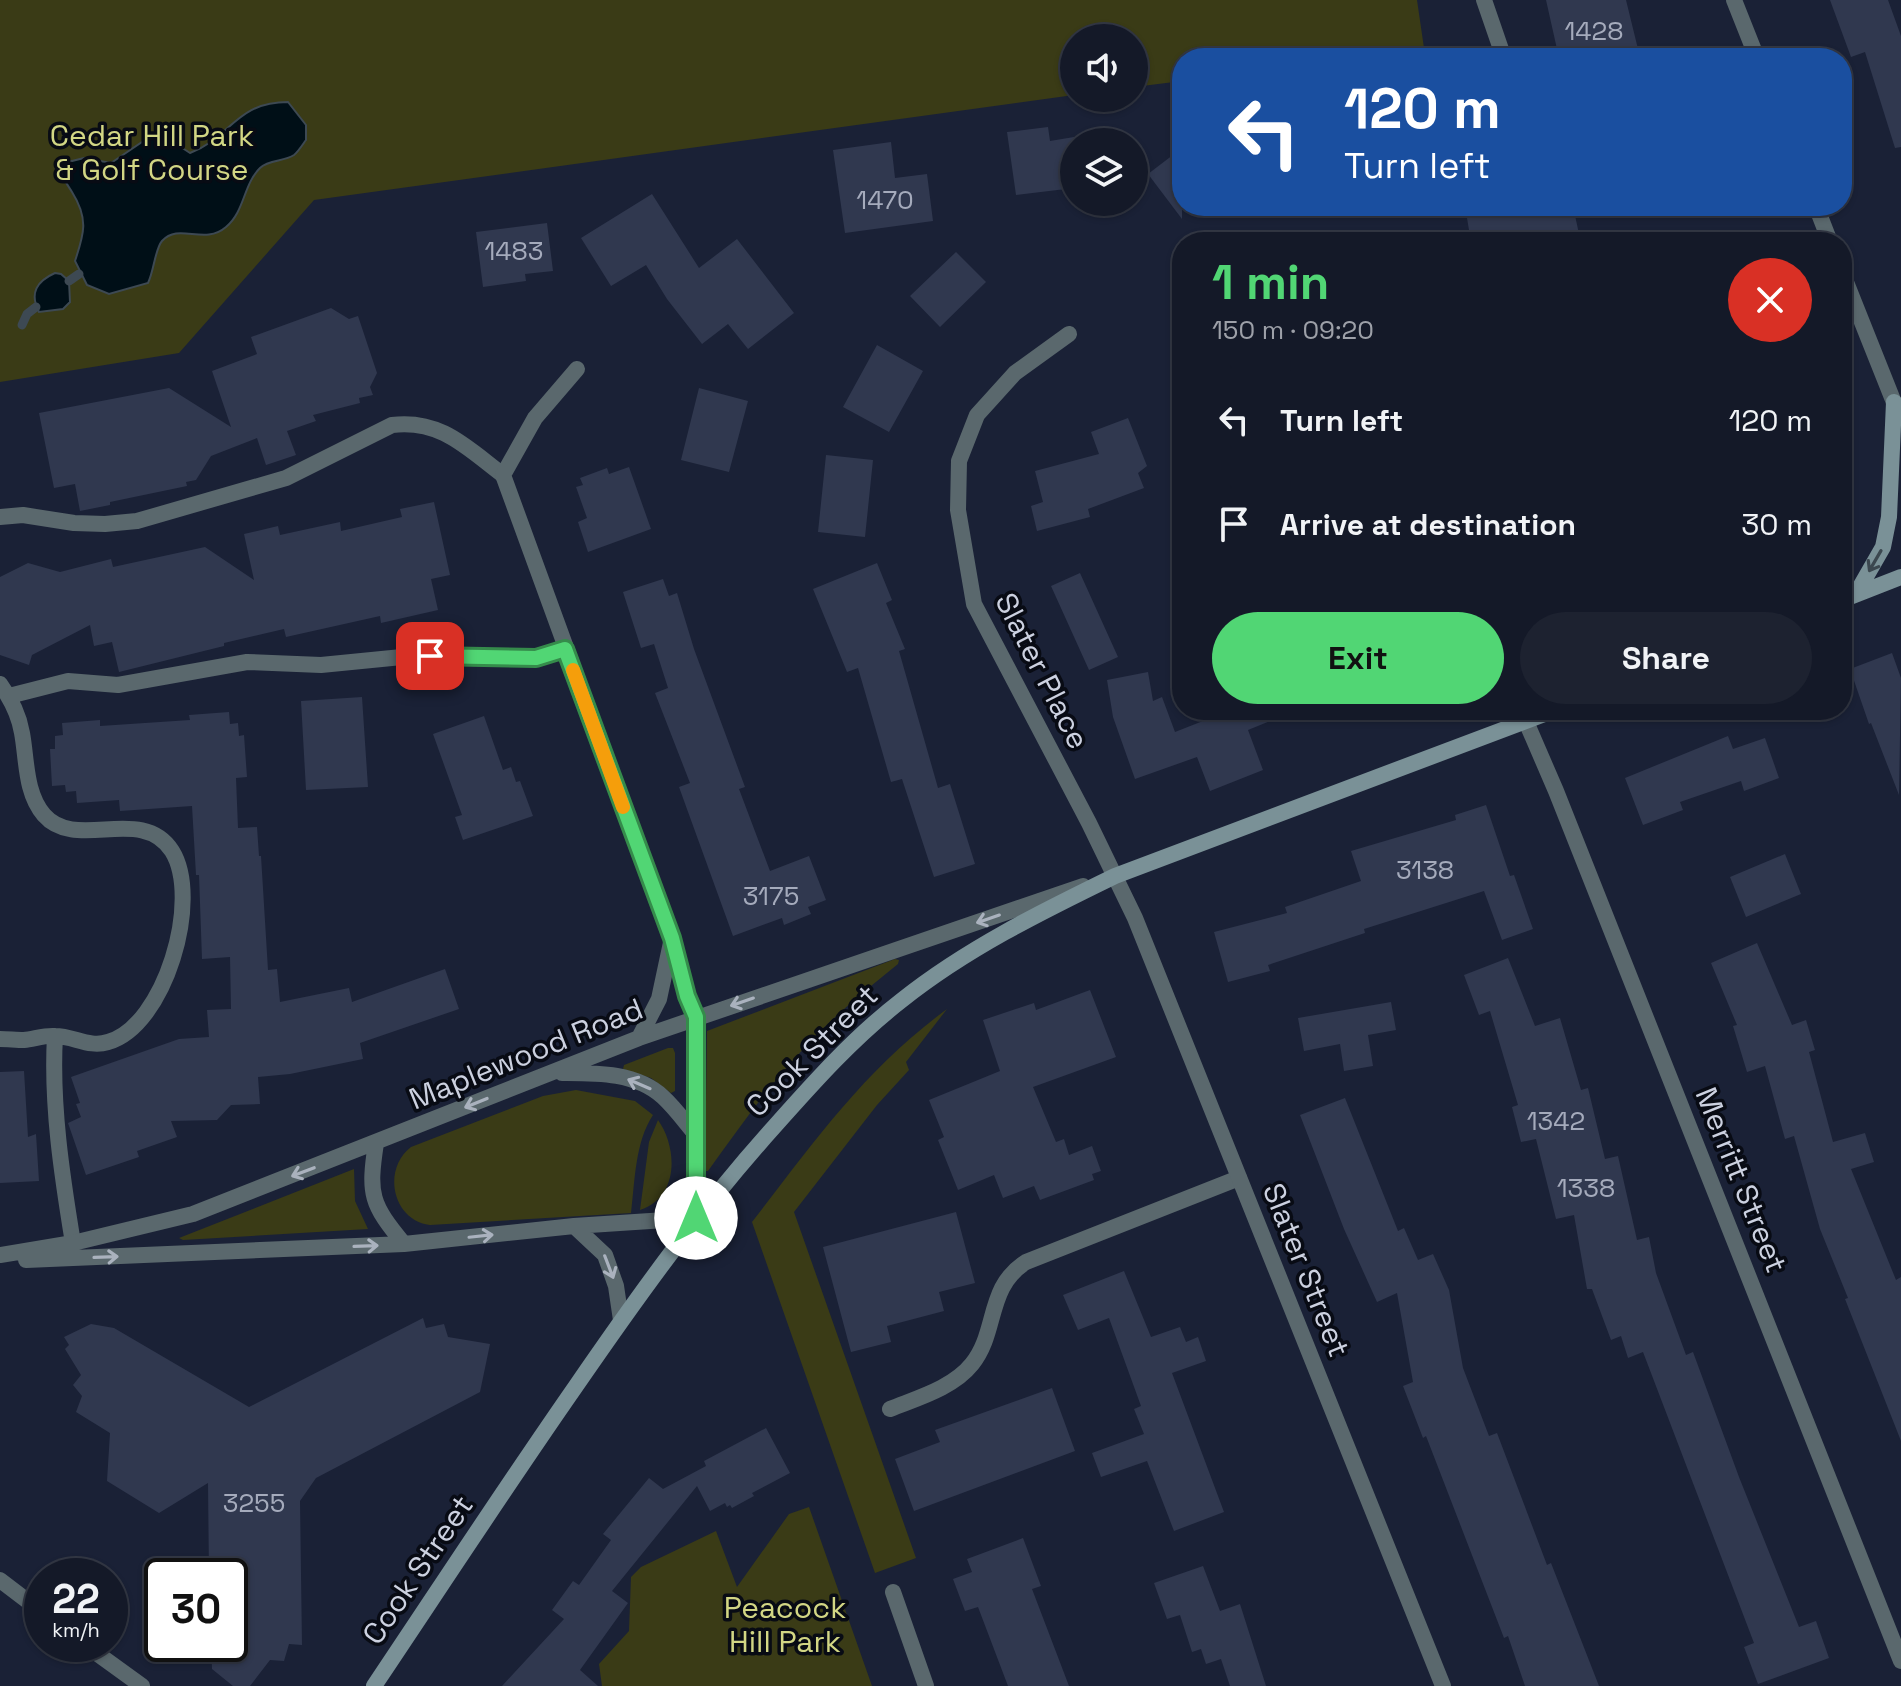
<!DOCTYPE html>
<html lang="en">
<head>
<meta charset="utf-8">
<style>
	:root { --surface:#141928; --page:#1d2230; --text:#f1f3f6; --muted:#9da0a8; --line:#333845; --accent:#51d674 }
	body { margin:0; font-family:"Space Grotesk",sans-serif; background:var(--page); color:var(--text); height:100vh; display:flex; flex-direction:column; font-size:30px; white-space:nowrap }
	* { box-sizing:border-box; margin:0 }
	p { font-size:26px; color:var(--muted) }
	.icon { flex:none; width:44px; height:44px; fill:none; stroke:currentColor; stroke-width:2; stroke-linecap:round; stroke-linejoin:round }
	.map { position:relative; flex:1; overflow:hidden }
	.details { position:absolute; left:1172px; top:232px; width:680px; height:488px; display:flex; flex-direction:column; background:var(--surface); border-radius:32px; box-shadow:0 2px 6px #0004,0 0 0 2px var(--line) }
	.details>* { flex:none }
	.banner { position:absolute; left:1172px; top:48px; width:680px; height:168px; border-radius:32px; box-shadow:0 2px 6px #0004,0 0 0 2px var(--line); background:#1a4fa0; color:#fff; overflow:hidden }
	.controls { position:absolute; left:1060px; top:24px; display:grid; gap:16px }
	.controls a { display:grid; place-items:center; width:88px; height:88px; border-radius:50%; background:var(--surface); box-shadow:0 2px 6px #0004,0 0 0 2px var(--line); font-size:40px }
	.speed { position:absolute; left:24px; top:1558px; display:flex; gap:16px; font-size:40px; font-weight:700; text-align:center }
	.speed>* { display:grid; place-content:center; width:104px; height:104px; border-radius:50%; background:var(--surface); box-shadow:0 2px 6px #0004,0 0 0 2px var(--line); line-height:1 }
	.speed small { font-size:20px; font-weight:400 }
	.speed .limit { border:4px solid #111; border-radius:12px; background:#fff; color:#111 }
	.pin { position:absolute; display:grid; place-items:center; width:68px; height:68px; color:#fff; margin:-34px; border-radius:16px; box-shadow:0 4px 12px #0006 }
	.me { position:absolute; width:88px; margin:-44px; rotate:0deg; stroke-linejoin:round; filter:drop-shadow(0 0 6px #0008) }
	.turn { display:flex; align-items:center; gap:28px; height:168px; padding:0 40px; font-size:36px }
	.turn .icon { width:104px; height:104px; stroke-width:2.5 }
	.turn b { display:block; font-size:56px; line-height:68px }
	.round { display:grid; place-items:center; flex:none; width:84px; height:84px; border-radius:42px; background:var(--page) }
	.headline { display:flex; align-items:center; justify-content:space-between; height:136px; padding:0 40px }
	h1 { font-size:48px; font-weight:700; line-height:60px; color:var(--accent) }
	.button { display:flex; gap:16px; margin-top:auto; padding:16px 40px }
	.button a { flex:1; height:92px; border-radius:48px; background:var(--accent); color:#111; font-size:32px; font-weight:700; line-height:92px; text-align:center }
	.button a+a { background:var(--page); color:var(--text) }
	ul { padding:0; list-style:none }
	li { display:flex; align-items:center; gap:24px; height:104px; padding:0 40px }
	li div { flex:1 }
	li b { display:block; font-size:30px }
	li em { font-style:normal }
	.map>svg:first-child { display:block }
	.green { fill:#3a3b16 }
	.water { fill:#000f17; stroke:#3d4953; stroke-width:2 }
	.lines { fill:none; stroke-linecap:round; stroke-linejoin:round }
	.stream { stroke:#3d4953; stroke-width:9 }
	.building { fill:#30384f }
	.service { stroke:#5a686d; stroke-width:16 }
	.minor { stroke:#5a686d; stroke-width:16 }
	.tertiary { stroke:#5a686d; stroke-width:16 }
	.secondary { stroke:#7a9197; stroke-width:16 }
	.oneway { stroke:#3b474f }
	.oneway2 { stroke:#aab2be }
	.route-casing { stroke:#358b4b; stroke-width:20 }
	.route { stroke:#51d674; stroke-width:14 }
	.slow { stroke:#f59e0b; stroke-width:14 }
	.labels { text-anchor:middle; stroke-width:7; stroke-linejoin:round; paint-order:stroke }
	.number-label { font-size:26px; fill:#a5abbc }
	.park-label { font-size:30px; fill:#d2d684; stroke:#080b14 }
	.street-label { font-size:30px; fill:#ccd1e0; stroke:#080b14 }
</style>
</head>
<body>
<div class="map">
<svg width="1901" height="1686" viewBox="0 0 1901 1686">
	<rect width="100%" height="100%" fill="#1a2136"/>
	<!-- green -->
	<path class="green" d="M0 0H1417L1424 48 1349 58H1182V81L1134 87V38H1074V95L314 200 179 353 0 382Z
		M895 959 899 960 898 964C867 989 836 1014 809 1043 771 1082 740 1127 708 1171H705L707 1031Z
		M947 1009 906 1062 909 1070 877 1105 794 1212 916 1558 875 1573 752 1222C814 1142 864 1070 947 1009Z
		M668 1048H673L675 1053V1091L671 1093 651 1078 623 1069 624 1065Z
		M576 1090 635 1101 653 1115C635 1142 635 1181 631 1213L430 1225C392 1220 382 1169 411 1147L543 1096Z
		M658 1120C678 1148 679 1198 640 1210L649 1142Z
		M354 1169 355 1201 368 1229 183 1240 179 1238Z
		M809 1507 872 1686H602L599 1664 629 1631 631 1577 641 1567 716 1531 737 1587 789 1514Z"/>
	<!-- water -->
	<path class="water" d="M288 102 306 125V140C303 144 298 152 294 155 284 162 269 159 260 168 243 185 245 211 226 227 204 246 179 222 162 241 155 249 154 271 148 283L109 294 87 285 75 261C84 234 89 219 72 192 67 184 62 178 60 168L64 163 84 158 111 163 145 140 164 136 190 153C231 138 235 102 288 102Z
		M55 273 61 274 69 281 70 302 63 309 39 312C29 293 37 281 55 273Z"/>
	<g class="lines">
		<!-- stream -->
		<path class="stream" d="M69 281 79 274
			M22 325 27 314 36 307"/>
	</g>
	<!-- building -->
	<path class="building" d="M1546 0H1626L1638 49 1598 58H1559Z
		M1830 0H1888L1901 36V147L1895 148 1865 52 1851 57Z
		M1048 127 1050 141 1074 137V188L1016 195 1007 132Z
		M891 142 895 178 927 174 933 221 845 233 833 150Z
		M1182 148V219L1148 174Z
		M652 194 699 268 737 239 794 313 748 349 728 324 702 344 667 299 646 265 611 286 581 238Z
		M1465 206H1573L1579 234 1538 242H1471Z
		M547 223 553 271 525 274 526 281 483 287 476 232Z
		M956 252 986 282 940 327 910 296Z
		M331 308 349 319 358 316 377 373 370 387 373 395 359 398 360 403 313 415 316 421 287 431 296 455 266 465 257 438 211 456 196 480 186 482 187 486 110 502V505L80 511 75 484 54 488 39 413 169 388 231 427 212 371 257 354 251 337Z
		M877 345 923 371 889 432 843 407Z
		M699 388 748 401 729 472 681 460Z
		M1128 418 1147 466 1138 473 1144 488 1088 509 1090 517 1037 531 1031 506 1043 502 1035 471 1099 454 1091 432Z
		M826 455 873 460 865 537 818 532Z
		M629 467 651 529 588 552 578 522 587 518 576 487 583 485 580 478 607 468 609 474Z
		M434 502 450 575 431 579 438 610 381 623 380 616 286 637 284 629 224 643V646L119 672 112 642 94 646 90 625 32 655 29 665 0 655V577L28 563 60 572 111 559 113 567 205 547 254 580 244 534 278 526 280 535 340 522 341 531 402 517 400 509Z
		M877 563 892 600 886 603 905 649 899 651 938 788 950 784 975 864 934 877 902 779 891 782 858 668 847 672 813 589Z
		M1080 573 1118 657 1089 670 1051 586Z
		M663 579 669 596 677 593 694 649 745 787 739 789 770 871 809 856 826 900 808 907 811 914 784 925 782 918 733 936 679 787 690 783 655 693 668 688 654 644 641 648 623 592Z
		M1892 653 1901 678 1899 795 1871 723 1869 724 1850 669Z
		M1148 672 1153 701 1162 697 1175 732 1231 710 1295 711 1248 730 1263 770 1210 791 1197 757 1135 779 1113 717 1107 680Z
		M362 697 368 787 306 790 301 701Z
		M229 712 230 724 238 723 239 736 244 735 247 777 236 778 238 828 257 827 259 856H261L268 970 277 969 280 1002 349 988 352 1002 445 969 459 1009 360 1043 363 1059 290 1074 258 1077 260 1104 231 1105 217 1120 171 1121 177 1137 137 1151 139 1157 86 1175 68 1123 81 1117 76 1104 80 1103 71 1077 179 1039 209 1037 207 1010 231 1009 230 957 202 959 199 875H196L192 806 120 811 119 800 77 803 76 791 66 792 65 785 52 786 50 749H55V736L63 735 62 723 100 720V726L190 720 189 715Z
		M484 716 503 770 511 767 516 782 520 781 533 816 463 840 455 817 462 815 433 734Z
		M1728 736 1733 749 1765 738 1779 778 1744 791 1741 781 1680 802 1683 810 1643 825 1625 778Z
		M1486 805 1510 876 1514 875 1533 929 1502 940 1484 891 1364 929 1365 933 1268 965 1270 971 1228 982 1214 932 1287 913 1285 907 1361 881 1351 851 1456 820 1455 815Z
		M1785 854 1801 894 1746 917 1730 877Z
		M1757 943 1792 1025 1806 1020 1815 1050 1809 1052 1833 1142 1865 1133 1874 1162 1851 1169 1896 1280 1901 1277V1441L1845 1299 1848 1298 1820 1229 1794 1136 1785 1139 1765 1066 1747 1072 1733 1026 1737 1025 1711 963Z
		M1508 958 1535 1026 1560 1018 1581 1090 1588 1088 1605 1159 1618 1156 1637 1240 1649 1237 1656 1273 1686 1355 1693 1352 1739 1477 1799 1627 1816 1621 1829 1658 1758 1684 1744 1647 1754 1643 1643 1352 1628 1358 1621 1336 1611 1340 1592 1289H1587L1574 1215 1556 1219 1536 1139 1521 1142 1512 1107 1518 1105 1490 1011 1479 1015 1464 975Z
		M1090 990 1116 1057 1033 1087 1056 1142 1064 1139 1069 1155 1092 1146 1101 1171 1092 1174 1094 1180 1040 1200 1034 1186 1003 1198 994 1175 958 1190 938 1140 944 1137 929 1100 1000 1071 983 1020 1034 1003 1036 1010Z
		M1391 1002 1396 1030 1368 1035 1373 1066 1344 1071 1340 1044 1304 1051 1298 1018Z
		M24 1071 28 1137 36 1134 39 1181 0 1183V1072Z
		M1345 1098 1398 1231 1404 1228 1418 1260 1433 1254 1449 1290 1463 1368 1489 1436 1497 1433 1547 1565 1551 1563 1599 1686H1525L1508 1636 1504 1638 1426 1436 1423 1438 1403 1386 1413 1382 1397 1293 1377 1302 1344 1229 1300 1115Z
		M956 1212 975 1283 939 1292 944 1311 887 1326 891 1342 851 1352 823 1247Z
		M1124 1271 1151 1337 1180 1327 1186 1342 1198 1337 1206 1361 1172 1373 1224 1512 1174 1531 1147 1461 1101 1477 1092 1453 1144 1434 1134 1409 1141 1406 1109 1318 1078 1330 1063 1295Z
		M423 1318 426 1328 444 1324 448 1337 490 1344 480 1392 316 1478 300 1501 302 1645 289 1644 284 1661 270 1660 250 1686H233L212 1669 211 1644H230V1576H209L208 1483 159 1513 107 1481 110 1433 76 1412 82 1396 73 1385 81 1375 65 1349 69 1345 64 1337 91 1324 114 1328 249 1407Z
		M1052 1388 1075 1451 914 1511 895 1459 940 1442 935 1430Z
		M766 1428 790 1473 752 1493 754 1496 732 1508 730 1505 727 1507 725 1503 710 1511 697 1486 612 1591 628 1603 580 1670 598 1686H502L564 1619 552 1610 573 1581 579 1585 611 1540 603 1534 649 1478 663 1489 706 1466 704 1461Z
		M1023 1538 1041 1586 1032 1589 1069 1686H1008L978 1607 965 1611 953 1579 972 1572 967 1559Z
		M1203 1566 1220 1611 1240 1604 1266 1686H1230L1221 1659 1206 1664 1201 1649 1192 1652 1180 1615 1167 1619 1154 1583Z"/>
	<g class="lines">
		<!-- service -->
		<path class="service" d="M1484 0 1504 58
			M0 517 23 515 74 523 105 524 137 521 286 478 392 425C441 419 467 448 503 475
			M0 684C11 699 19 715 22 733 27 760 25 793 44 815 76 852 142 804 172 851 202 899 165 1026 108 1042 89 1048 74 1036 55 1036 45 1035 34 1039 24 1040 16 1040 8 1039 0 1039
			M9 696 68 681 118 685 247 662 321 665 412 656 536 658 565 649
			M55 1036C51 1104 62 1176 73 1243
			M890 1409C917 1398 953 1388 972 1364 998 1332 986 1287 1026 1262L1239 1178
			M0 1580 42 1612
			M893 1592 926 1686
			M84 1644 142 1686"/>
		<!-- minor -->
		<path class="minor" d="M1069 334 1015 373 977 415 959 461 958 510 974 604 1089 823 1135 918 1443 1686
			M577 369 535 418 503 475 672 938 687 996 696 1017V1218
			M1521 710 1556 791 1901 1661"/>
		<!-- tertiary -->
		<path class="tertiary" d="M1734 0 1757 58
			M1816 206 1830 242
			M1842 272 1899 415
			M639 1038 659 999 672 938
			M562 1073C595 1073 636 1072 663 1097 675 1108 685 1122 696 1135
			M376 1143C368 1195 371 1204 404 1244
			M574 1226 605 1255 616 1286 621 1320
			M0 1255 73 1243 193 1214 639 1038 1083 886
			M26 1260 404 1244 574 1226 696 1218"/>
		<!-- secondary -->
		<path class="secondary" d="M1856 594 1883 547 1889 517 1894 402
			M1842 600 1901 577
			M374 1686C441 1586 507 1485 576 1386 638 1296 701 1208 774 1127 814 1082 854 1037 902 1000 966 949 1041 912 1115 876L1555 710"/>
	</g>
	<!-- one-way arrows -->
	<defs><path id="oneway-shaft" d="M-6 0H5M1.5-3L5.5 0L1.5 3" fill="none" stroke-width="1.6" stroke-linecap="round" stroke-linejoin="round" transform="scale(2)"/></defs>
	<use class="oneway" href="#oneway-shaft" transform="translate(1875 561) rotate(120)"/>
	<g class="oneway2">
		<use href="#oneway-shaft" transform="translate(988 919) rotate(161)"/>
		<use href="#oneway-shaft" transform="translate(742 1002) rotate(161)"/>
		<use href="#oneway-shaft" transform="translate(639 1084) rotate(-157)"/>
		<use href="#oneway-shaft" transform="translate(476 1103) rotate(158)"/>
		<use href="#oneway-shaft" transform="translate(303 1172) rotate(159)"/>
		<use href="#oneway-shaft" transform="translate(481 1236) rotate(-6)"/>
		<use href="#oneway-shaft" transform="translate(366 1246) rotate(-2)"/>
		<use href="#oneway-shaft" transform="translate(106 1257) rotate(-2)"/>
		<use href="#oneway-shaft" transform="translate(609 1267) rotate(69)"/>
	</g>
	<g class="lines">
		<defs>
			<path id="route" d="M430 656 536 658 565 649 672 938 687 996 696 1017V1218"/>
		</defs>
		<!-- route casing -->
		<use href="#route" class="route-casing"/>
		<!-- route -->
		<use href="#route" class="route"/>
		<!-- slow -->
		<path class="slow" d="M573 670 623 807"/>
	</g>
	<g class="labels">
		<!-- number labels -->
		<g class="number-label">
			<text x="1594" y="40">1428</text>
			<text x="885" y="209">1470</text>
			<text x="514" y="260">1483</text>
			<text x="1425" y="879">3138</text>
			<text x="771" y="905">3175</text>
			<text x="1556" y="1130">1342</text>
			<text x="1586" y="1197">1338</text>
			<text x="254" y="1512">3255</text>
		</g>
		<!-- park labels -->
		<g class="park-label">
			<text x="152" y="146">Cedar Hill Park<tspan x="152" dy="34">&amp; Golf Course</tspan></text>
			<text x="785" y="1618">Peacock<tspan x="785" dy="34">Hill Park</tspan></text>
		</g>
		<!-- street labels -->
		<g class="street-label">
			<text transform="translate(1042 671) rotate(63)" y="10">Slater Place</text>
			<text transform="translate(812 1051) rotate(-45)" y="10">Cook Street</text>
			<text transform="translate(526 1054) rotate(-22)" y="10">Maplewood Road</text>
			<text transform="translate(1741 1180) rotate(68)" y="10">Merritt Street</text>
			<text transform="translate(1306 1270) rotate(68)" y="10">Slater Street</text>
			<text transform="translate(418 1570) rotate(-56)" y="10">Cook Street</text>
		</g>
	</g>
</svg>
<div class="controls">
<a><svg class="icon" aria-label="sound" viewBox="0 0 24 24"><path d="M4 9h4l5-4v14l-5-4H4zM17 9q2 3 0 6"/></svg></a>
<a><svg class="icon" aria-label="layers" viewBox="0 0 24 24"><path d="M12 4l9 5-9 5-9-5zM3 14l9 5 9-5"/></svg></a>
</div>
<div class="speed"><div>22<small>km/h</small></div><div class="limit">30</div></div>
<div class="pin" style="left:430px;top:656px;background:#d93025"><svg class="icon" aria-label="arrive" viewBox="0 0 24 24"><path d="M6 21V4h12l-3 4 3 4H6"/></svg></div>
<svg class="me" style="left:696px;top:1218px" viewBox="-20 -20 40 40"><circle r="19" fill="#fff"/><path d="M0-13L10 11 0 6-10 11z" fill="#51d674"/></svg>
<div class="banner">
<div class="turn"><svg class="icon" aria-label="left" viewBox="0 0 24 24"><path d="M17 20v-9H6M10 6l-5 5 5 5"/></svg><div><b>120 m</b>Turn left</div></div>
</div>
<section class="details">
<div class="headline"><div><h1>1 min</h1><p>150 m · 09:20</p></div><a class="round" style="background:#d93025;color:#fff"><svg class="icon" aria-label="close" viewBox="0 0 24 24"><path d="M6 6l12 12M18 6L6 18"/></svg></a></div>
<ul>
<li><svg class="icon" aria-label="left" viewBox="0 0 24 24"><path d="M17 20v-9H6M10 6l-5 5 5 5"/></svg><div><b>Turn left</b></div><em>120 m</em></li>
<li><svg class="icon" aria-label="arrive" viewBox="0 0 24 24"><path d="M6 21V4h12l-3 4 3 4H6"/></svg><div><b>Arrive at destination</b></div><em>30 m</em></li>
</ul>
<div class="button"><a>Exit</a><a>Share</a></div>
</section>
</div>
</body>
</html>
